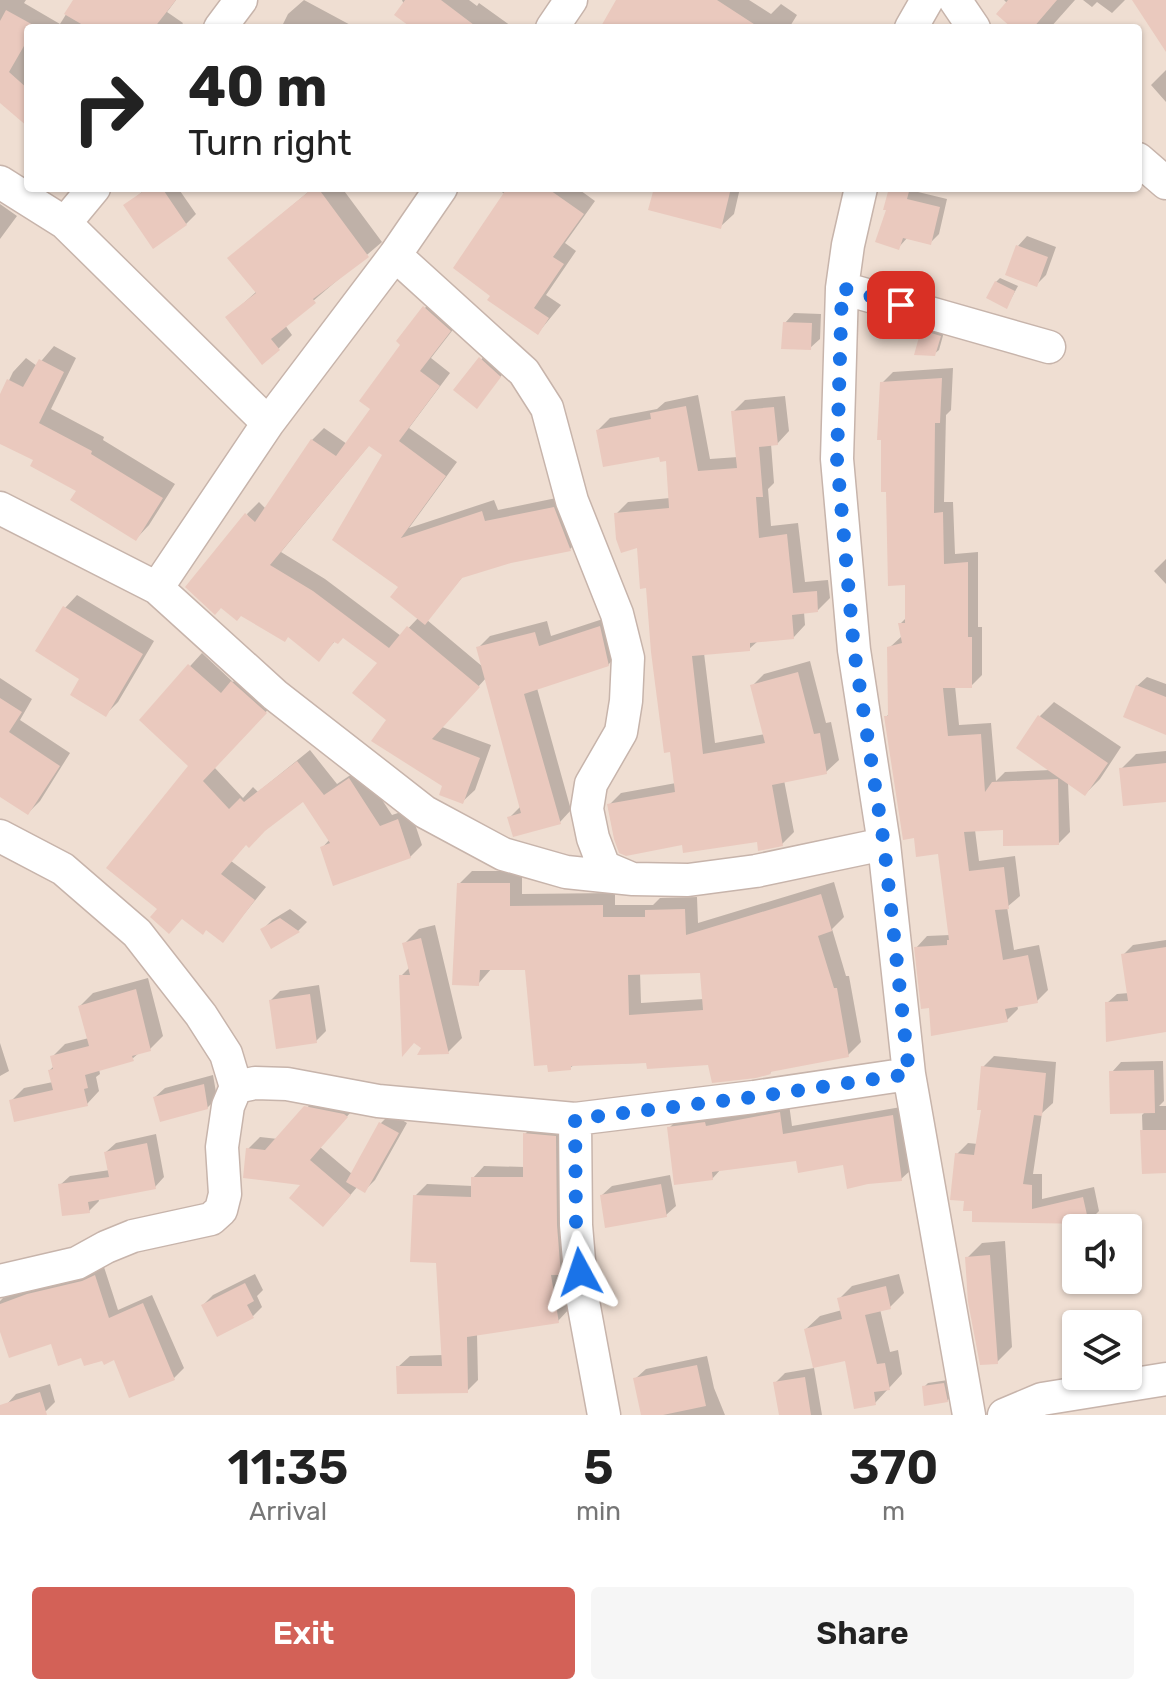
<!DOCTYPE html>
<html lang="en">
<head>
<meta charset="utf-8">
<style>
	:root { --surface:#fff; --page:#f6f6f6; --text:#222; --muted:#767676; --accent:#d36157 }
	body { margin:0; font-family:Rubik,sans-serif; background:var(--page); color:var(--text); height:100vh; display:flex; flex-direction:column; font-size:30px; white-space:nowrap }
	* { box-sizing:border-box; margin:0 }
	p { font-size:26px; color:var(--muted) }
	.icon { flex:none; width:44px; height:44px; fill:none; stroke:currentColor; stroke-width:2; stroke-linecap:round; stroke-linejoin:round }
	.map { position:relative; height:1415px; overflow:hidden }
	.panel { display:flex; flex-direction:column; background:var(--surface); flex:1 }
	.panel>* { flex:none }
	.top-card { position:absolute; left:24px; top:24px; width:1118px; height:168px; border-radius:8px; box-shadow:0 2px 6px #0004; background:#fff; color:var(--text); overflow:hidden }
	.fabs { position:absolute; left:1062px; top:1214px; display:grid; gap:16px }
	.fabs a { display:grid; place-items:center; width:80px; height:80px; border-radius:8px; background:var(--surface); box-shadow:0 2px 6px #0004; font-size:40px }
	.pin { position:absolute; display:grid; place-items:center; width:68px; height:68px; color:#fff; margin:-34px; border-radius:16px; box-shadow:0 4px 12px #0006 }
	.me { position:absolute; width:88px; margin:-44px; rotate:355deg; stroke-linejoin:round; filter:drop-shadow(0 0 6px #0008) }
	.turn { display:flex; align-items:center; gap:28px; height:168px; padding:0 32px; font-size:36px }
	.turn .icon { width:104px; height:104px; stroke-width:2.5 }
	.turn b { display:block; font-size:56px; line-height:68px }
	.eta { display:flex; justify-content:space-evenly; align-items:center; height:136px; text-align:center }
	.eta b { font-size:48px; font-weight:600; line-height:56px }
	.primary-button { display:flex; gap:16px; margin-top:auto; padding:16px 32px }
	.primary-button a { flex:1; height:92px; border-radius:8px; background:var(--accent); color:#fff; font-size:32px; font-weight:600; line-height:92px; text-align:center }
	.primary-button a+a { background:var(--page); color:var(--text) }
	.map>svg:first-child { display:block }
	.residential { fill:#efded2; fill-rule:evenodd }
	.shadow { fill:#0003; fill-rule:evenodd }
	.building { fill:#eac9be; fill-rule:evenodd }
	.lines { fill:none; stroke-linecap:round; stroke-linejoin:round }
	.minor-casing { stroke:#c7b4ab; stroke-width:35 }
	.minor { stroke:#fff; stroke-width:32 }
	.route { stroke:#1a73e8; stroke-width:14; stroke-dasharray:0 25.2 }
</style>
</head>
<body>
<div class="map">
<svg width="1166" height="1415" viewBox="0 0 1166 1415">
	<rect width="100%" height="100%" fill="#f8ede3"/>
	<!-- residential -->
	<path class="residential" d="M0 0H1166V1415H0ZM28 28H1138V188H28ZM1076 1228H1128V1280H1076ZM1076 1324H1128V1376H1076Z"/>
	<!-- shadow -->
	<path class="shadow" d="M0 0H26L24 3 60 24 75 0H176L167 12 183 23 180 28H28V125L0 100Z
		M304 0 356 28H281L288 14Z
		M402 0H469L477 6 479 3 514 28H415Z
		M618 0H749L771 14 781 4 797 15 789 28H610Z
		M1004 0H1075L1050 28H1015L1008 4Z
		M1083 0H1125L1112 13 1097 2 1092 7Z
		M1166 70V102L1151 85Z
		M147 188H178L196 214 186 224 126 205Z
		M313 188H342L382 242 285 325 292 335 278 349 227 318 257 291 230 258Z
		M502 188H577L595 201 565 243 576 251 546 295 561 305 538 333 505 194 500 191Z
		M656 188H740L734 214 721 226Z
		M891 188H915L914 191 947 199 939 234 930 243 908 237 899 247 889 209Z
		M0 204 17 216 0 239Z
		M1027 236 1056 247 1046 275 1036 285 1018 246Z
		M1000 278 1018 286 1007 306 996 282Z
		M437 295 462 318 431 358 450 373 409 428 457 462 409 528 494 500 498 510 566 496 582 537 570 549 511 561 464 575 427 620 483 667 478 648 490 636 547 621 551 636 612 616 619 653 608 665 537 688 571 810 560 822 509 818 521 806 486 678 442 727 491 745 475 790 462 802 445 785 379 662 344 636 336 640 319 659 289 636 247 514 259 502 266 509 312 440 324 428 347 444 372 409 403 344 425 308ZM370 444 385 454 401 586 418 618 401 636 325 579 281 552Z
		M794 313 821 314 820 339 810 348 785 323Z
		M927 327 944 332 939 350 934 354 923 331Z
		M54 346 76 358 51 409 104 437 103 440 175 484 149 525 136 539 79 490 36 459 0 442V399L13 372 26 358 37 366Z
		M490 349 509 366 477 406 456 390Z
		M953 368 951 410 946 415 944 502H953L955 554 978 552V627H982V675L971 686H955L959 725 991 723 996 781 1005 772 1051 770 1040 716 1054 702 1121 747 1100 779 1085 794 1068 782 1070 832 1059 843 1004 828 975 830 979 861 1015 856 1020 896 1007 907 1014 950 1039 945 1048 990 1037 1001 1017 1005 1018 1009 1007 1020 930 1006 916 948 927 936 950 935 940 852 915 835 886 717 890 713 889 648 902 636 900 624 907 617V583L882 383 893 372Z
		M698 395 710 459 738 457 733 412 745 400 785 396 789 431 777 444H771L774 483 768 489 771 526 798 523 805 582 828 580 830 598 818 610 804 612 805 625 793 638 758 641 749 649 704 653 715 743 765 734 752 686 764 674 810 661 826 723 831 722 839 760 826 772 784 780 794 832 782 844 758 840 684 843 609 805 621 793 676 783 648 586 638 545 616 514 628 502 670 498 668 459 598 430 610 418 657 409 665 402Z
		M1166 559V584L1154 571Z
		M77 595 154 641 118 702 106 714 65 608Z
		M202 653 233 682 245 670 277 700 214 767 243 798 253 787 258 792 310 750 337 784 361 768 392 815 410 809 422 845 410 857 322 848 330 839 303 799 247 843 231 861 266 887 223 940 207 928 160 909 190 766 142 719Z
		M1147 677 1166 684V733L1137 686Z
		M0 678 32 699 20 720 70 753 40 801 28 813 0 795Z
		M1166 751V800L1121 769 1136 754Z
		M472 871H522V894L615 893V905H653L660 898 697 897 698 923 834 882 844 917 832 929 846 976H849L861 1042 848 1055 773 1069 770 1073 710 1062 575 1064 570 1068 526 968H492L478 984 459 884ZM702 970 704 999 641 1003 640 972Z
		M290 909 307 922 298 931 272 947 262 930 272 920Z
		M435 925 462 1038 448 1052 424 1048 401 976 410 967 405 943 419 929Z
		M1166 940V1030L1107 1003 1117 994 1129 993 1123 955 1133 945Z
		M148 978 163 1036 150 1049 140 1052 132 1059 99 1069 100 1074 96 1077 99 1091 87 1104 11 1101 24 1088 53 1082 50 1070 54 1066 52 1057 65 1044 89 1038 80 1006 93 993Z
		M319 985 326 1031 316 1041 271 1000 280 991Z
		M0 1043 9 1071 0 1076Z
		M994 1056 1056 1062 1053 1103 1042 1113 1033 1174H1042V1199L1094 1187 1099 1211 1088 1222 974 1209 957 1154 968 1143 978 1144 983 1109V1067Z
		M1163 1061 1164 1101 1159 1106H1166V1171L1144 1172 1142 1115 1146 1111 1112 1072 1121 1062Z
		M213 1075 217 1098 207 1108 155 1097 165 1088Z
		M318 1096 358 1104 320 1147 352 1174 381 1123 391 1113 407 1123 375 1180 365 1190 358 1186 335 1213 304 1183 248 1149 260 1137 278 1139Z
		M789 1104 792 1126 901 1107 911 1170 901 1179 845 1163 798 1158 721 1169 712 1179 669 1128 679 1118Z
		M536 1123 567 1126 572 1261 563 1270 569 1309 558 1321 477 1334 478 1380 467 1391 398 1367 410 1356 443 1355 438 1261 415 1196 427 1184 473 1186V1178L484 1166 525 1167V1134Z
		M156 1134 164 1177 155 1187 98 1198 99 1201 89 1211 60 1185 70 1176 110 1170 106 1152 116 1143Z
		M670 1175 676 1206 666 1215 602 1195 612 1186Z
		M1005 1241 1012 1347 997 1362 967 1258 982 1243Z
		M1076 1245V1273L1071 1250Z
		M104 1267 118 1310 152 1295 184 1368 174 1378 130 1395 115 1358 82 1356 53 1341 0 1326V1301L3 1298 38 1286 93 1273Z
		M255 1274 263 1290 257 1296 262 1307 253 1316 203 1305 213 1295Z
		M899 1274 904 1293 890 1307 880 1309 890 1352 898 1350 902 1374 875 1403 847 1358 806 1329 820 1316 842 1310 839 1299 852 1286Z
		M707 1356 714 1388 725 1415H642L635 1379 646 1369Z
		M814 1368 822 1415H781L775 1383 785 1373Z
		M948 1380 951 1396 947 1401 924 1387 928 1383Z
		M50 1384 55 1402 46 1411 34 1415H10L7 1404 16 1394Z"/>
	<!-- building -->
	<path class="building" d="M73 0H176L154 28H88L64 14Z
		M405 0H441L478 28H412L394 15Z
		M616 0H717L760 28H600Z
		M1008 0H1057L1033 28H1012L996 14Z
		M1132 0H1166V52Z
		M6 10 35 26 28 28V39L9 72 28 89V127L0 103V21Z
		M148 188H162L187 225 153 249 123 205Z
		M313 188H318L369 257 313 299 316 303 271 339 280 350 262 365 225 317 256 293 227 258Z
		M507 188H547L584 214 553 257 564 264 534 308 549 318 538 335 487 300 490 296 453 268Z
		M654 188H731L721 229 648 210Z
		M889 188H910L907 199 940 207 931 245 903 238 899 250 875 242 886 210H883Z
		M1016 245 1048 257 1037 287 1005 275Z
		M995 281 1015 291 1007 309 986 298Z
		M423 306 451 331 420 371 440 386 399 441 446 476 401 538 482 511 485 521 554 507 571 551 511 563 462 578 425 625 390 597 398 587 332 540 382 455 369 446 270 565 313 591 389 648 407 626 480 687 432 739 480 758 463 804 439 795 442 786 371 741 386 720 352 693 377 663 343 638 338 644 334 642 319 662 288 637 285 642 241 616 237 621 221 608 215 615 185 587 245 513 255 522 311 439 336 456 370 409 359 401 400 345 396 341Z
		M783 322 812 323 811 350 781 349Z
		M921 330 941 336 935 356 914 355Z
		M479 357 501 377 477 409 453 390Z
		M39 359 64 372 39 423 92 451 91 454 163 498 136 541 70 500 76 491 30 466 33 460 0 444V394L7 379 23 387Z
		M942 378 940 423H935L934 513 943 512 944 564 968 562V637H972V688H943L948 736 981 734 985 792 992 782 1058 779 1059 845 1003 846V830L964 832 969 871 1004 867 1009 909 995 910 1003 960 1028 955 1038 1003 1005 1009 1008 1022 931 1036 929 1008 921 1009 914 947 947 945V940H949L938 854 916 857 914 838 903 840 884 716H888L887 647 902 643 898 623H905V585L888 586 886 492H881V440H877L880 382Z
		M686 406 698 471 737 468 731 411 774 407 778 445 759 447 763 497H756L759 538 787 534 793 593 817 591 818 612 792 615 794 639 750 643V651L692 656 703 754 765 743 750 685 798 672 814 734 820 733 827 774 772 785 783 846 758 851 757 842 683 853 682 845 626 856 619 853 614 839 607 804 675 792 670 752 664 753 651 652 646 588 640 589 637 548 621 553 616 539 614 513 669 508 666 461 660 462 659 457 603 467 596 430 651 419 650 413Z
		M63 606 143 654 106 717 70 695 79 679 35 651Z
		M600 626 609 666 524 694 561 824 513 837 507 817 521 813 476 647 535 632 539 646Z
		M188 664 221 693 231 681 267 713 203 781 229 809 240 798 244 802 297 761 324 795 349 778 380 826 398 819 411 858 333 886 320 847 330 843 303 802 265 831 249 848 246 845 221 874 255 900 223 943 206 930 203 935 182 919 169 934 150 917 157 909 106 868 188 766 139 720Z
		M1136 685 1166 697V735L1123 717Z
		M0 698 22 712 9 732 60 766 28 815 0 797Z
		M1038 715 1108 763 1085 796 1016 748Z
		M1166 763V802L1123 806 1119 768Z
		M457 883H510V906L603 905V917H645V910L685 909 686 935 821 894 832 931 818 936 834 988H837L849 1057 770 1072 771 1074 756 1078 712 1083 708 1065 647 1069 646 1063 571 1066V1070L548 1072 547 1065 534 1066 525 970H480L479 986 452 985ZM700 973 703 1010 629 1015 628 975Z
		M280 918 300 932 271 949 260 929Z
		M421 938 449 1054 417 1055 421 1048 414 1043 402 1057 399 975H410L402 943Z
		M1166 947V1032L1106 1042 1105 1002 1128 1001 1121 954Z
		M136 989 151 1051 132 1056 134 1061 85 1075 88 1088 84 1089 88 1106 14 1122 9 1100 53 1090 48 1070 53 1069 50 1056 89 1046 78 1006Z
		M310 994 317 1043 276 1049 269 1000Z
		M981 1066 1046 1073 1042 1116 1034 1115 1023 1184 1032 1185V1209L1083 1197 1089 1224 972 1222V1211H963L964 1201 950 1200 955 1153 974 1155 981 1110H977Z
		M1154 1070 1155 1113 1110 1114 1109 1071Z
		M204 1084 208 1109 160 1122 153 1097Z
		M304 1106 344 1114 348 1117 310 1160 351 1195 323 1227 289 1198 300 1185 243 1178 246 1148 265 1150Z
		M780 1112 783 1134 893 1115 902 1181 868 1184 847 1189 843 1165 798 1173 796 1161 712 1172 713 1180 674 1185 667 1127 705 1122 706 1126Z
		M379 1122 399 1133 365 1193 346 1182Z
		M1140 1130H1166V1173L1142 1174Z
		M523 1133 556 1136 557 1225 561 1275H551L559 1323 467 1337 468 1393 397 1394 396 1366H442L436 1263 410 1262 413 1195 471 1197V1177H523Z
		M147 1143 156 1189 88 1202 90 1213 62 1216 58 1184 109 1177 104 1152Z
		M661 1184 667 1217 605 1228 600 1195Z
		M990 1255 998 1364 980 1365 968 1302 965 1257Z
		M95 1275 109 1318 143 1303 175 1380 129 1398 114 1360 104 1365 102 1361 84 1366 81 1358 58 1366 51 1344 9 1358 0 1332V1304L27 1294 82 1281Z
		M245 1283 254 1301 247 1305 254 1318 217 1337 201 1305Z
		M886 1286 891 1309 865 1315 877 1364 885 1363 890 1390 874 1392 876 1405 854 1409 845 1361 813 1368 804 1329 842 1319 837 1298Z
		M697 1365 706 1406 663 1415H641L633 1378Z
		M805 1377 811 1415H779L773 1382Z
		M944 1383 948 1402 924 1406 922 1386Z
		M40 1392 47 1415H0V1405Z"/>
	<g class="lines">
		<defs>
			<path id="minor" d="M955 0 974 28
				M220 28 241 0
				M552 28 571 0
				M911 28 927 0
				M1138 159 1166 183
				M0 182 65 223 268 423
				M861 188 848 245 842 288 837 459 854 650 884 844 909 1074 969 1415
				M65 223 94 188
				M395 255 524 372 547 408 572 501 617 614 628 658 626 701 621 732 591 784 587 809 593 838 604 867 630 878
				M842 288 1049 347
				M0 508 157 588 275 695 425 812 503 854 566 872 633 879 688 880 756 871 884 844
				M157 588 268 423 395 255 441 188
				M0 836 63 869 137 933 201 1015 226 1054 236 1087 228 1106 222 1147 225 1194 221 1210 211 1219 133 1236 106 1247 77 1263 0 1281
				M236 1087 255 1083 287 1084 378 1101 575 1119 754 1097 909 1074
				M575 1119 576 1225 582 1296 604 1415
				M1004 1415 1042 1399 1166 1379"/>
		</defs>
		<!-- minor casing -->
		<use href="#minor" class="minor-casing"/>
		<!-- minor -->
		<use href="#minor" class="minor"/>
	</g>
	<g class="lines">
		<!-- route -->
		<path class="route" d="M580 1272 576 1225 575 1119 754 1097 909 1074 884 844 854 650 837 459 842 288 901 305"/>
	</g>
</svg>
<div class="fabs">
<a><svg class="icon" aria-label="sound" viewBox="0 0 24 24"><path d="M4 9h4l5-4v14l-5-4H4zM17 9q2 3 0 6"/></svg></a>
<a><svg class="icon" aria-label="layers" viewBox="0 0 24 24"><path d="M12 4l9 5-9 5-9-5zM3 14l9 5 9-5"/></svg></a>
</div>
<div class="pin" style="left:901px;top:305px;background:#d93025"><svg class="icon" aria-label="arrive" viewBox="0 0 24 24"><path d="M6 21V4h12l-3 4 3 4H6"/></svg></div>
<svg class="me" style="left:580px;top:1272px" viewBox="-20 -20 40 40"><path d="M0-17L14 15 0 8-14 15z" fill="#1a73e8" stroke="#fff" stroke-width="4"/></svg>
<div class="top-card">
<div class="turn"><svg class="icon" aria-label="right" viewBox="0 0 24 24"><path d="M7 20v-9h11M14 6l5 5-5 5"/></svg><div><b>40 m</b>Turn right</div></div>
</div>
</div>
<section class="panel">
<div class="eta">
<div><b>11:35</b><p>Arrival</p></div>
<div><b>5</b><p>min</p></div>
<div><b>370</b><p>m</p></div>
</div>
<div class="primary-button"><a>Exit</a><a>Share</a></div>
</section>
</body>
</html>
